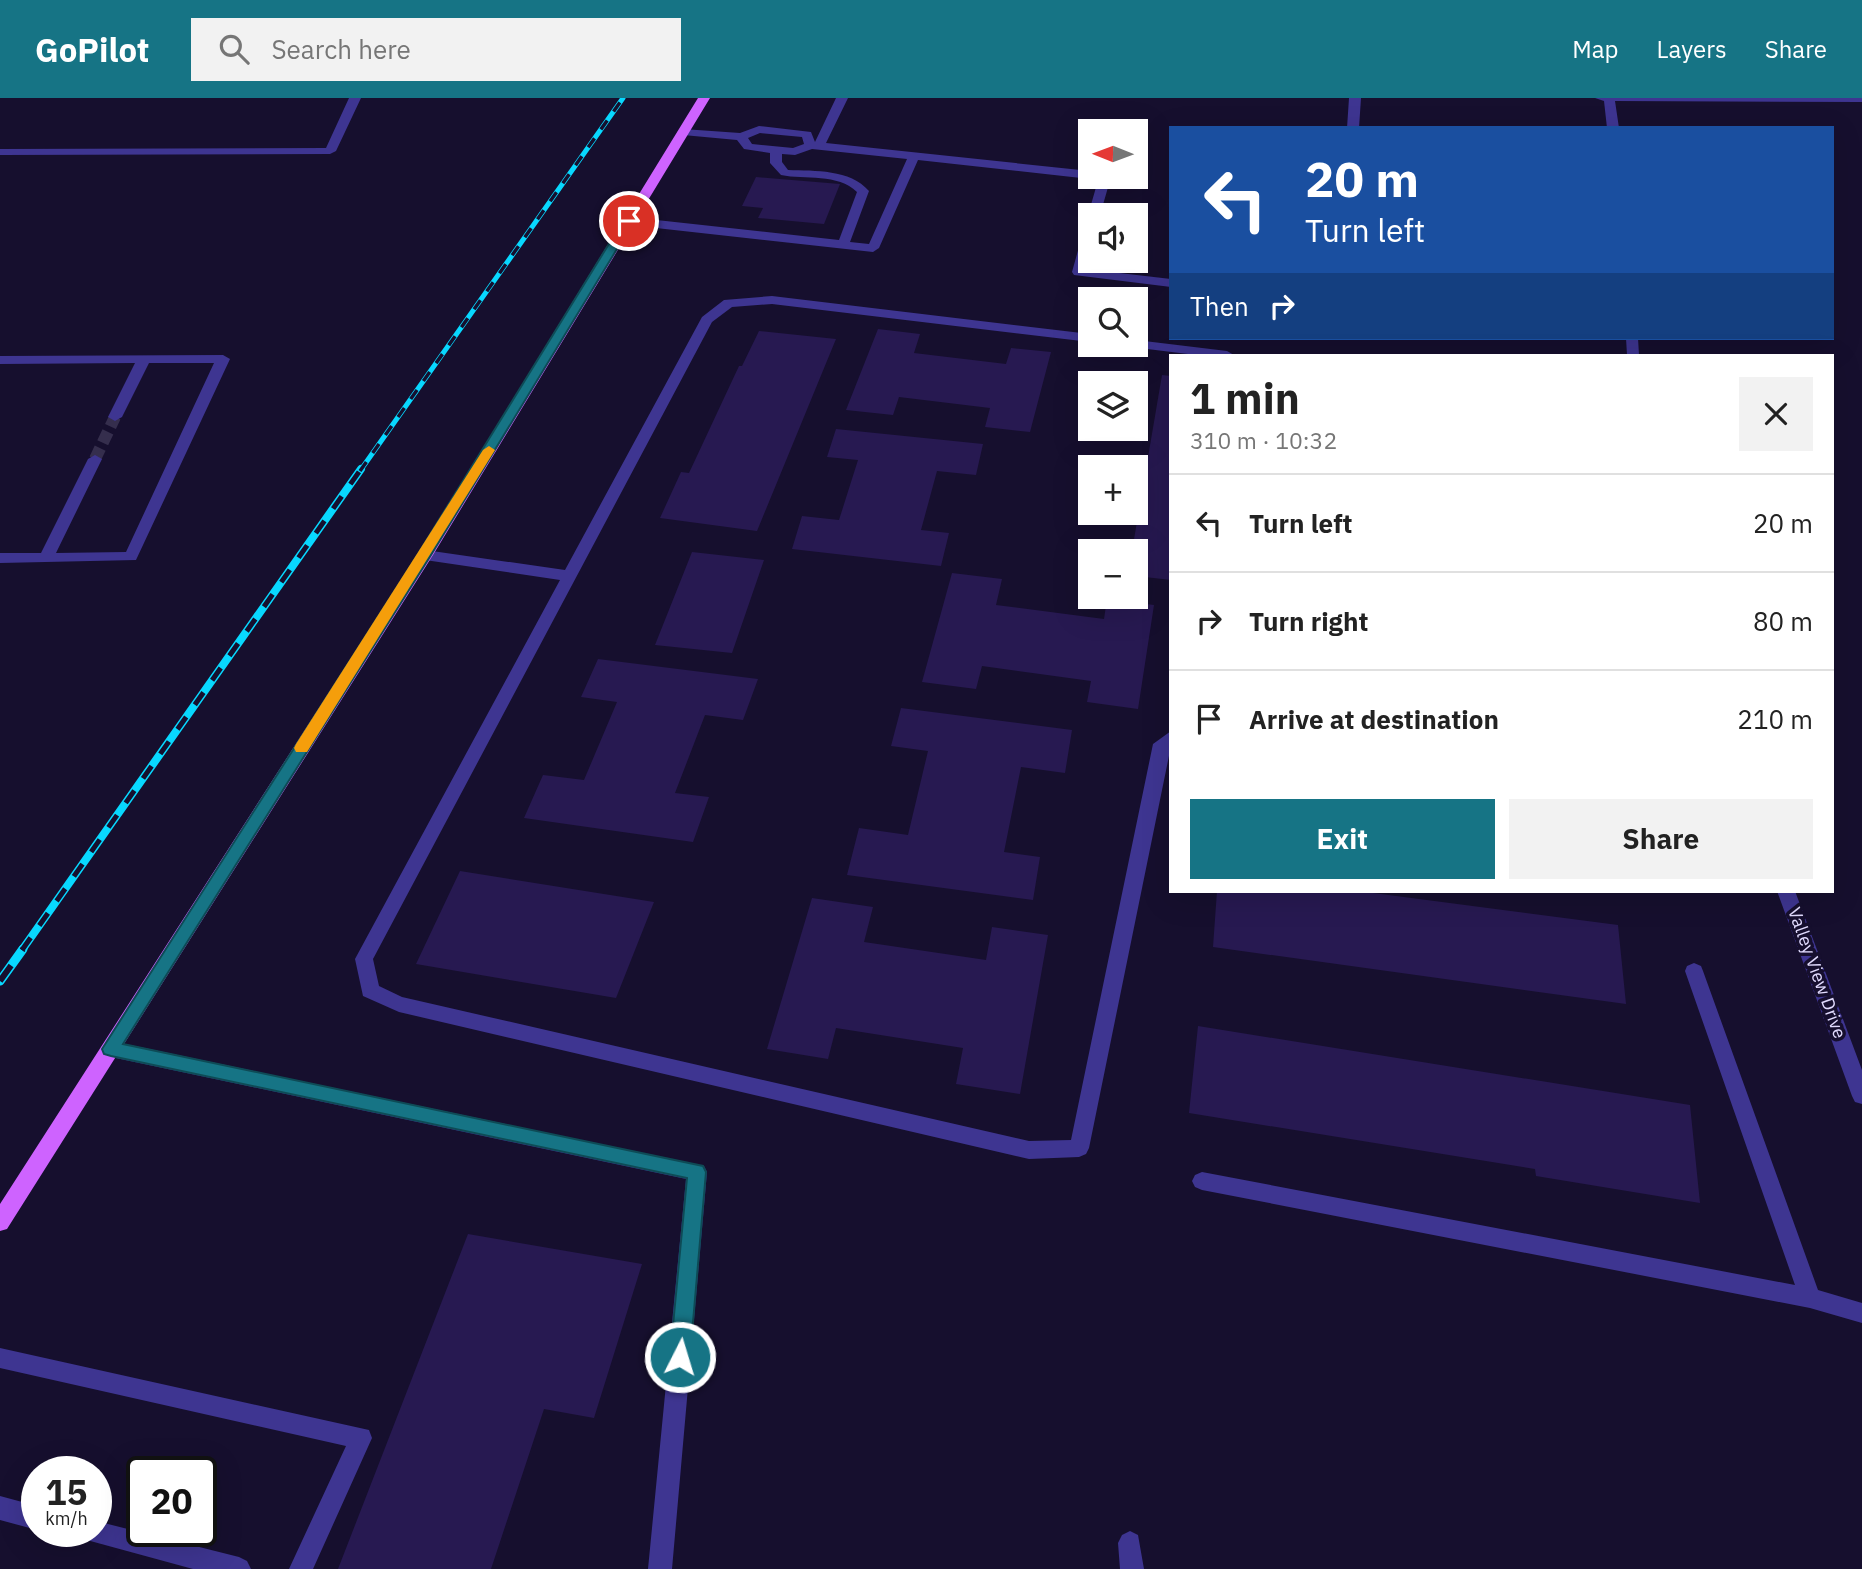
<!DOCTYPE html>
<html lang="en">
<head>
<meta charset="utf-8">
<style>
	:root { --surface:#fff; --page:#f2f2f2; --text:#222; --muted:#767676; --line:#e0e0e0; --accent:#167485 }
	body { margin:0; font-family:"IBM Plex Sans",sans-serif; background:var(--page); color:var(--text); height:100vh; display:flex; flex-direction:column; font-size:26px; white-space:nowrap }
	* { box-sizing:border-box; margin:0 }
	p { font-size:23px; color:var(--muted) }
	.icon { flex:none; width:38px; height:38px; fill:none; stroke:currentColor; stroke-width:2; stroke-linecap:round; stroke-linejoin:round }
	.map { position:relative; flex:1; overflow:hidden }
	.details { position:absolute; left:1169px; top:256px; width:665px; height:539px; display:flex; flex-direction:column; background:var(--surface); border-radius:0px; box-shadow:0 7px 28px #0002 }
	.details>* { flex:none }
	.guide { position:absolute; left:1169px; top:28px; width:665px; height:214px; border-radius:0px; box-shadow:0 7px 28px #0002; background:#1a4fa0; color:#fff; overflow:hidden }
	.needle { width:46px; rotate:271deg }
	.controls { position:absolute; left:1078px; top:21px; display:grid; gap:14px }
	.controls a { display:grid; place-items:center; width:70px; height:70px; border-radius:0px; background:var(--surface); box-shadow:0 7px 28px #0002; font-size:35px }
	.speed { position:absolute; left:21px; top:1358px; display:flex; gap:14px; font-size:35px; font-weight:700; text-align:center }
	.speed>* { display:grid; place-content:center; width:91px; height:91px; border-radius:50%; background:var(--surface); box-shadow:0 7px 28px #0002; line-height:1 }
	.speed small { font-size:18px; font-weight:400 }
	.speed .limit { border:4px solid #111; border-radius:10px; background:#fff; color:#111 }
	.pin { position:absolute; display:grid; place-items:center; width:60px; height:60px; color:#fff; margin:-30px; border:4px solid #fff; border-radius:50%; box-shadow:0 2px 7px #0007 }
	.me { position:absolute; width:77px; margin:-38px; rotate:5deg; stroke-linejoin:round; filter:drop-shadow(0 0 5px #0008) }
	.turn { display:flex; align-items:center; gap:24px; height:147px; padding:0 21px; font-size:32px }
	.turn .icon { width:91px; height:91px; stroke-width:2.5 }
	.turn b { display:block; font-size:49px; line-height:60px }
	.then { display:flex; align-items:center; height:66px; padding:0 21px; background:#0003; gap:14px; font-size:26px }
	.round { display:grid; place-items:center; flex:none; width:74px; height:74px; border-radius:0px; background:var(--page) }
	.overview { display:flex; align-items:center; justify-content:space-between; height:119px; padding:0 21px }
	h1 { font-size:42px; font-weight:800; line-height:52px }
	.cta { display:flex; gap:14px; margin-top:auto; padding:14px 21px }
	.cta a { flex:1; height:80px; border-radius:0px; background:var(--accent); color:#fff; font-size:28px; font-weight:800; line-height:80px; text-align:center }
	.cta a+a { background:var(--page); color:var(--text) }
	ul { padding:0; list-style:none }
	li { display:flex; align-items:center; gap:21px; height:98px; padding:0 21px; border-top:2px solid var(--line) }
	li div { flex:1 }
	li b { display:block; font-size:26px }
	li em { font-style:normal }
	header { display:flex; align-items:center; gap:42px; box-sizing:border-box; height:98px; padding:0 35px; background:var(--accent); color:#fff }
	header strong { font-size:33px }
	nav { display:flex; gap:38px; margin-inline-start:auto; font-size:24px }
	.search { width:490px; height:63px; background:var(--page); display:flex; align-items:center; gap:18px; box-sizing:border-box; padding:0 24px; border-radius:0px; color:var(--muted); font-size:26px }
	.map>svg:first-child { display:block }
	.building { fill:#271951 }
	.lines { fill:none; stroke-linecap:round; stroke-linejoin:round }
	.minor-tunnel { stroke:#352e4d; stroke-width:12; stroke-dasharray:12 6; stroke-linecap:butt }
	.minor { fill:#3e3591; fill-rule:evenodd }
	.major { fill:#ce63ff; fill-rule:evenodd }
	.rail-far2-casing { stroke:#08d8ff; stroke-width:5 }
	.rail-far1-casing { stroke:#08d8ff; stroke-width:8 }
	.rail-casing { stroke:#08d8ff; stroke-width:9 }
	.rail-far2 { stroke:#160f2e; stroke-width:3.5; stroke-dasharray:11; stroke-linecap:butt }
	.rail-far1 { stroke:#160f2e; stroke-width:5; stroke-dasharray:15; stroke-linecap:butt }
	.rail { stroke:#160f2e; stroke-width:6; stroke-dasharray:19; stroke-linecap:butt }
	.route { fill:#167485; stroke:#0e4b56; stroke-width:2 }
	.slow { fill:#f59e0b }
	.labels { text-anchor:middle; stroke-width:7; stroke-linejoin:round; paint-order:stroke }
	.street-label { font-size:18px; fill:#e2dcff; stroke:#160f2e }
</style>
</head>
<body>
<header>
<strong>GoPilot</strong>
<div class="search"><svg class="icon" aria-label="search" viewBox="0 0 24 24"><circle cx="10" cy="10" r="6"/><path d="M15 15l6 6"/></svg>Search here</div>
<nav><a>Map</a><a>Layers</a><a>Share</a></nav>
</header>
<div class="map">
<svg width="1862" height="1471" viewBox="0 0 1862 1471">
	<rect width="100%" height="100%" fill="#160f2e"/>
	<!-- building -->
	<path class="building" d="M756 79 840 86 824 126 758 120 763 110 742 108Z
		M878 231 920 236 914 255 1006 266 1011 250 1051 254 1030 334 985 329 990 310 899 299 893 317 846 312Z
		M759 233 836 241 757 433 660 420 681 374 689 375 739 268H742Z
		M1162 277 1171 278V482L1136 478V453H1132Z
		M836 331 983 346 976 377 937 373 921 432 949 435 941 468 792 451 802 418 839 422 858 362 827 359Z
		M692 454 764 462 732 555 655 547Z
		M952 475 1002 481 996 507 1104 521 1107 501 1154 507 1138 611 1087 604 1091 583 982 568 976 591 922 584Z
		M598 561 758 581 743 622 705 617 675 695 709 699 693 744 524 720 543 677 584 682 617 604 581 599Z
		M901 610 1072 632 1065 675 1021 669 1004 754 1040 759 1033 802 847 777 859 730 908 737 928 653 891 648Z
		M460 773 654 804 616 900 416 866Z
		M1217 793H1358L1618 827 1626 906 1213 849Z
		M812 800 873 809 864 844 986 862 992 829 1048 837 1020 996 956 986 963 950 836 930 828 961 767 951Z
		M1198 928 1690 1007 1700 1105 1536 1078 1535 1071 1189 1015Z
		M468 1136 642 1166 594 1320 544 1311 491 1471H338Z"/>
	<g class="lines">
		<!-- minor-tunnel -->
		<path class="minor-tunnel" d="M95 361 115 319"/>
		<!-- minor -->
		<path class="minor" d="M349 0H361L336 53 330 56 0 57V51L326 50Z
			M836 0H848L826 45 1090 73V79H1095L1090 81 918 62 879 150 873 154 629 127 623 123 629 119 839 142 857 94C838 75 805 82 781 77L770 65V55L744 51 737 42 683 37 677 34 683 31 740 35 759 28 811 34 815 44ZM760 35 802 39 804 46 793 50 752 46 748 40ZM812 51 907 61 869 146 850 144 869 93C850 71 815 73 788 72L782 64V56L795 57Z
			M1349 0H1361L1359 30H1347Z
			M1595 0H1862V4L1615 3 1619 30H1607L1604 3Z
			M1099 79H1111L1100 117H1090V120L1088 117Z
			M1090 127V152L1085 171 1171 181V189L1074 177 1072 174 1084 131Z
			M772 198 1090 236V244L772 206 732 209 712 224 373 861 379 888 402 899 1029 1043 1071 1042 1153 646 1171 633V648L1089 1050 1086 1056 1079 1059 1029 1061 399 914 363 898 355 861 560 482 425 462 417 457 425 452 565 472 702 219 724 202Z
			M1626 240H1638L1639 257H1627Z
			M1136 242 1227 253 1234 257H1196L1131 249 1130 247H1136Z
			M223 257 230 261 136 462 0 465V455H41L88 361 95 357 102 361 56 455 126 454 214 265H149L122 319 115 323 108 319 135 265 0 266V258Z
			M1777 793H1795L1862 972V1006L1855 1004 1852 998Z
			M1694 865 1701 868 1703 873 1818 1192 1862 1205V1225L1810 1210 1202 1092 1195 1089 1192 1083 1195 1077 1202 1074 1795 1187 1685 873 1687 868Z
			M111 943 704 1068 707 1074 672 1471H648L686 1081 111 959 104 957 101 951 104 945Z
			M0 1250 369 1332 372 1340 313 1471H289L346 1348 0 1270Z
			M0 1398 37 1408V1432L0 1422Z
			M96 1423 239 1459 247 1463 251 1471H193L83 1441 79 1433H96Z
			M1130 1433 1138 1437 1144 1471H1120L1118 1445 1122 1437Z"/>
		<!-- major -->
		<path class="major" d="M698 0H710L433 457 7 1131 0 1133V1106L418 456Z"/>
		<defs>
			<path id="rail-far2" d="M360 373 623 0"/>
			<path id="rail-far1" d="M22 852 361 371"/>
			<path id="rail" d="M0 883 23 851"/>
		</defs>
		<!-- rail-far2 casing -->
		<use href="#rail-far2" class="rail-far2-casing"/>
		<!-- rail-far1 casing -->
		<use href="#rail-far1" class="rail-far1-casing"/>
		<!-- rail casing -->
		<use href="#rail" class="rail-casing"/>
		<!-- rail-far2 -->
		<use href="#rail-far2" class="rail-far2"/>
		<!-- rail-far1 -->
		<use href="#rail-far1" class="rail-far1"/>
		<!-- rail -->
		<use href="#rail" class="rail"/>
	</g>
	<!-- route -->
	<path class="route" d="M629 120 634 123 431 457 123 946 703 1068 706 1074 690 1259 687 1266 680 1269 673 1266 670 1259 687 1080 111 958 104 956 102 951 418 456 623 123Z"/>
	<!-- slow -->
	<path class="slow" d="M489 348 495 352 307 654H296L294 650 296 646 483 352Z"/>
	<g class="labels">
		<!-- street labels -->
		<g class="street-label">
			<text transform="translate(1817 875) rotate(70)" y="6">Valley View Drive</text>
		</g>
	</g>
</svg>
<div class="controls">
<a><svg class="needle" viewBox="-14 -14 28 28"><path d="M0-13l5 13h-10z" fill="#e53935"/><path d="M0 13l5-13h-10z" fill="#767676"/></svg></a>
<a><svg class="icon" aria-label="sound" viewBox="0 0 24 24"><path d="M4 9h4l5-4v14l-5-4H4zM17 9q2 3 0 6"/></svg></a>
<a><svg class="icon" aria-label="search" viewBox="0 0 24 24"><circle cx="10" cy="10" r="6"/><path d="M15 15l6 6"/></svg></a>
<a><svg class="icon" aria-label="layers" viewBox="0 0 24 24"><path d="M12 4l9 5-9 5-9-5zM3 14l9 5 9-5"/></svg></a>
<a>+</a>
<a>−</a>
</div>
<div class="speed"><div>15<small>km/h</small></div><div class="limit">20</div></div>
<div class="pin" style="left:629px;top:123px;background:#d93025"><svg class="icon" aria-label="arrive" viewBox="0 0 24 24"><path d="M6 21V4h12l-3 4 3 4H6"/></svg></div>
<svg class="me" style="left:680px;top:1259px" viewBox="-20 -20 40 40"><circle r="17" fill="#167485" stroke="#fff" stroke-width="3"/><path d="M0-11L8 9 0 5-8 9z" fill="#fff"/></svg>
<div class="guide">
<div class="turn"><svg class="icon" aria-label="left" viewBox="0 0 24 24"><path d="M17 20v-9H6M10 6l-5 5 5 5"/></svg><div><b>20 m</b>Turn left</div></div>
<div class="then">Then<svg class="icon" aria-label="right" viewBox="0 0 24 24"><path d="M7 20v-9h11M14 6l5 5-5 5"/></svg></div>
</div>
<section class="details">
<div class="overview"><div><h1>1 min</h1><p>310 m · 10:32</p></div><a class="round"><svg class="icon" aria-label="close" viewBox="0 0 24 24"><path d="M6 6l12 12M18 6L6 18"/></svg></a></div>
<ul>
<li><svg class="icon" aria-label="left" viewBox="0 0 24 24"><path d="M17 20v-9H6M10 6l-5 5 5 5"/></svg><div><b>Turn left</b></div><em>20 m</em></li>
<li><svg class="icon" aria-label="right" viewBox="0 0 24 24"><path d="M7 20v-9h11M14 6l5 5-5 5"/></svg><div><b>Turn right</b></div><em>80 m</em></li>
<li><svg class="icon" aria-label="arrive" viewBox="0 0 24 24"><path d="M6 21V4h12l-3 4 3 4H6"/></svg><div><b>Arrive at destination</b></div><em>210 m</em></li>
</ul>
<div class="cta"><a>Exit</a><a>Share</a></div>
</section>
</div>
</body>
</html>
